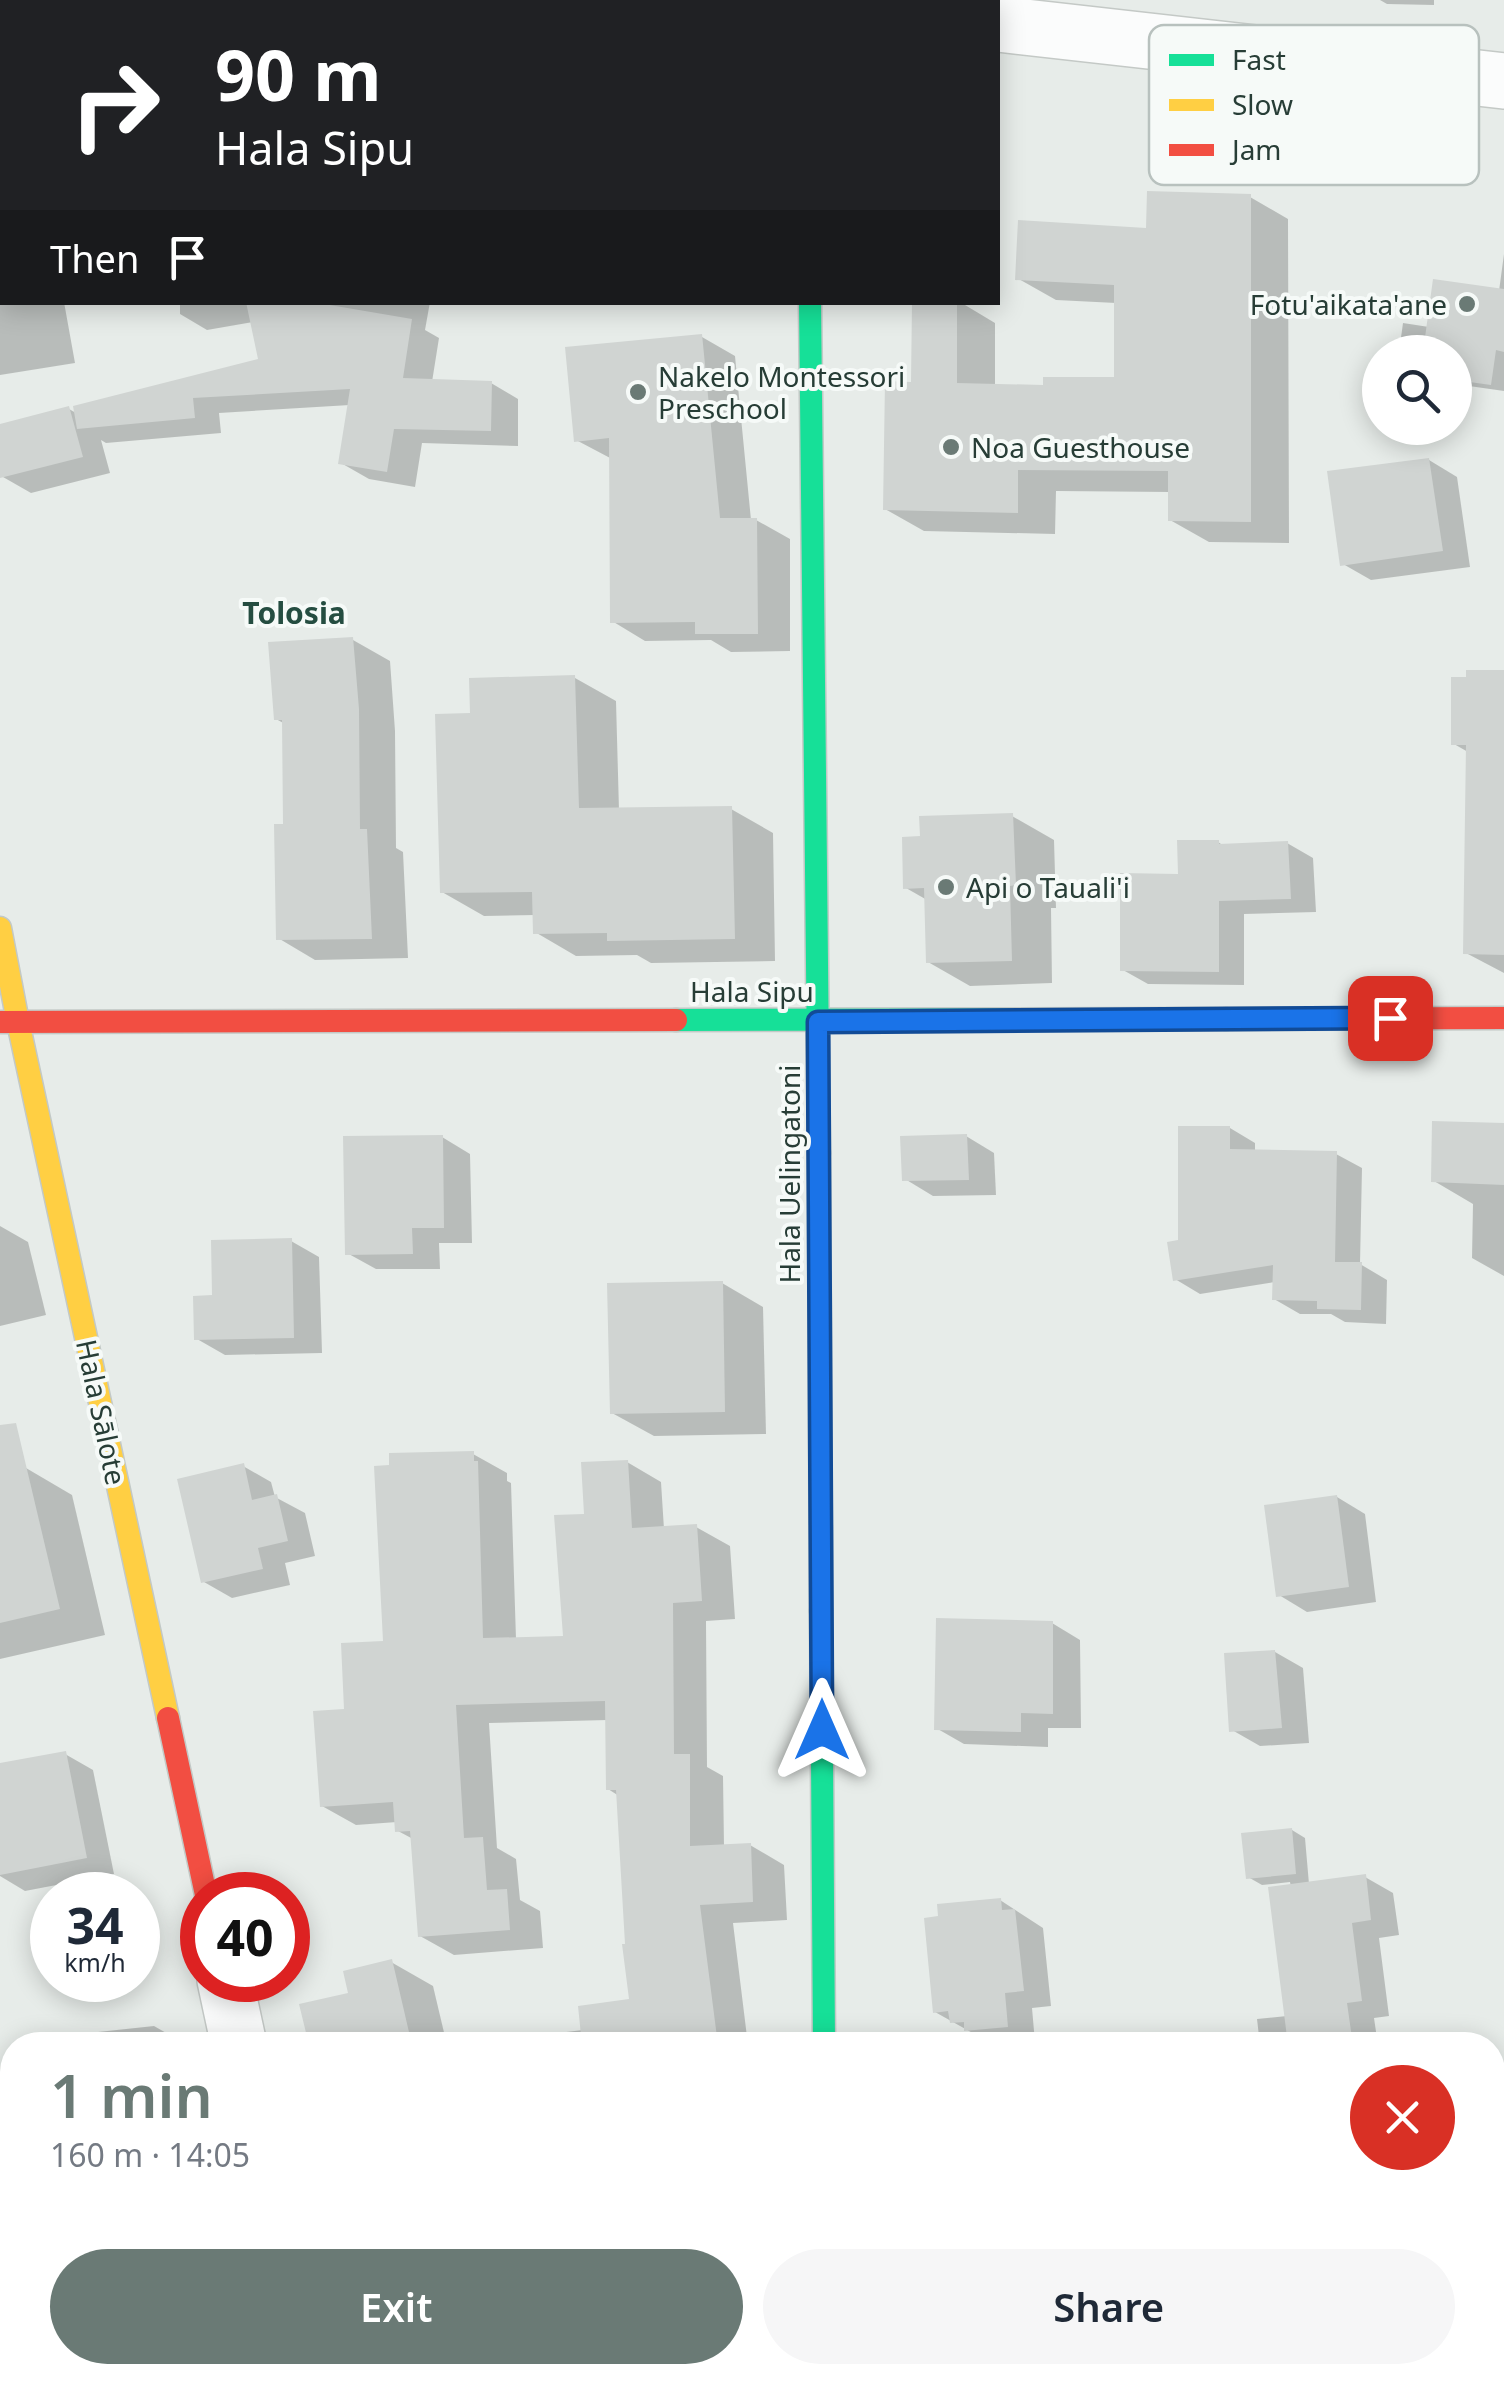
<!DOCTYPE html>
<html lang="en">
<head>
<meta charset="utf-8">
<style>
	:root { --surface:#fff; --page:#f6f6f7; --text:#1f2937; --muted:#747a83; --accent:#6a7a75 }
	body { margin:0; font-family:"Noto Sans",sans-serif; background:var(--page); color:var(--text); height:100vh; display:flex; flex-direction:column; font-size:38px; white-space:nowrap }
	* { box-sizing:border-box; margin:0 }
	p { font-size:32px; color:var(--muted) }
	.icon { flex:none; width:55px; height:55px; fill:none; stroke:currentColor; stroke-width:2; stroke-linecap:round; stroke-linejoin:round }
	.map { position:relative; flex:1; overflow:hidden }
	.details { position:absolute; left:0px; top:2032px; width:1505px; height:352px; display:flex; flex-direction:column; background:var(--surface); border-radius:40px 40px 0 0; box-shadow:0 5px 25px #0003 }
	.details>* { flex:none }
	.banner { position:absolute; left:0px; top:0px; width:1000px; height:305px; box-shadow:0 5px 25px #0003; background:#202124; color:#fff; overflow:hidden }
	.tools { position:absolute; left:1362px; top:335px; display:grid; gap:20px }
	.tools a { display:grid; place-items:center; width:110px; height:110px; border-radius:50%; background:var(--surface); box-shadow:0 5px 25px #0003; font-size:50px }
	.speed { position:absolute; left:30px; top:1872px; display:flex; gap:20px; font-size:50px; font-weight:700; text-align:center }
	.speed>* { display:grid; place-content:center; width:130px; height:130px; border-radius:50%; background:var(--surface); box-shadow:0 5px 25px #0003; line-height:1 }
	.speed small { font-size:25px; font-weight:400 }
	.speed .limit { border:15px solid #d22; background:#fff; color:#111 }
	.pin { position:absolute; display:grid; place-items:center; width:85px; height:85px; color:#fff; margin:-42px; border-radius:20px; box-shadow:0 5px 15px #0006 }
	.me { position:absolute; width:110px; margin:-55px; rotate:0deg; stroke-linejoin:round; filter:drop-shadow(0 0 8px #0008) }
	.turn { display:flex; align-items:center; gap:35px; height:210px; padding:0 50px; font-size:45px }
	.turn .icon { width:130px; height:130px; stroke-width:2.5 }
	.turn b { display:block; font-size:70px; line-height:85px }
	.then { display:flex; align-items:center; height:95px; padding:0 50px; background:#0003; gap:20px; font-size:38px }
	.round { display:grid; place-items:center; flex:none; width:105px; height:105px; border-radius:52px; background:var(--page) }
	.head { display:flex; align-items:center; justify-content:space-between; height:170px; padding:0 50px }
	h1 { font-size:60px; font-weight:600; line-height:75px; color:var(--accent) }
	.cta { display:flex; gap:20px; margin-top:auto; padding:20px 50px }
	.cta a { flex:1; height:115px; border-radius:60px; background:var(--accent); color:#fff; font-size:40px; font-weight:600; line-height:115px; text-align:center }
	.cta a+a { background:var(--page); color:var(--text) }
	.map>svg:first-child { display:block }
	.built { fill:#d6ddd9 }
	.shadow { fill:#0003 }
	.building { fill:#d0d4d2 }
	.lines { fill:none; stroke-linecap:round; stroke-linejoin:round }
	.street-casing { stroke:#c4c9c6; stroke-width:58 }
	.fast-casing { stroke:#c3c9c6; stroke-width:25 }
	.slow-casing { stroke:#c3c9c6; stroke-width:25 }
	.jam-casing { stroke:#c3c9c6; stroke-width:25 }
	.street { stroke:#fbfcfc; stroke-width:55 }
	.fast { stroke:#16e098; stroke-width:22 }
	.slow { stroke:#ffcf43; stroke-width:22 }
	.jam { stroke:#f24e42; stroke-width:22 }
	.route-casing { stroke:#114b97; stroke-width:25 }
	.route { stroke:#1a73e8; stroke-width:18 }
	.poi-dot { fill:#6a7a75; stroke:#f6faf8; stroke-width:4 }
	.labels { text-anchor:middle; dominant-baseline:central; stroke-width:8; stroke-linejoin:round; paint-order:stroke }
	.poi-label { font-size:28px; fill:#273d36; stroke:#f6faf8; text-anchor:start }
	.street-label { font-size:28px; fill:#273d36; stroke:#f6faf8 }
	.neighbourhood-label { font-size:30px; font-weight:bold; fill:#254d41; stroke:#f6faf8 }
	.key { fill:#f6faf8; stroke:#b8c1be; stroke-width:2.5 }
	.key-label { font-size:28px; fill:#273d36 }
</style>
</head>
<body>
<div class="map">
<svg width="1504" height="2384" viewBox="0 0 1504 2384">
	<rect width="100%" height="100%" fill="#e7ece9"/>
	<path class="built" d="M835,2373H1022L1024,2384H836Z"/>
	<g class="shadow">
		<path d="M201,0H369L386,2H201Z"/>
		<path d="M1380,0H1434V5L1387,4Z"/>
		<path d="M2,190V302H64L75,363L0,375V191Z"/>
		<path d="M1250,197L1288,219L1289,543L1209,542L1170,520V492L1056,491L1055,534L924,531L885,509L914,384V302H960L995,323V387L1045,388L1117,380L1116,303L1056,300L1017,278Z"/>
		<path d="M1504,254V391L1455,384V352H1399L1403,323L1429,327L1499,291Z"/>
		<path d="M180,302H430L425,330L439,338L432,382L491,383L518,399V446L422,443L415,487L369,479L341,463L350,405L219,413L221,433L106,443L101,440L110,473L31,493L3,477L0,466V426L69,409L76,413L261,361L253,322L207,330L180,314Z"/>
		<path d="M702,337L735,356L751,520H756L790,539V651L731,652L711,640L645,641L612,621V459L576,440Z"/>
		<path d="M1429,460L1457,477L1470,567L1371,580L1343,564Z"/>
		<path d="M353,640L390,661L395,731L396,848L403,852L408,958L315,960L278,938L286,826L285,724L276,719Z"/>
		<path d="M575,678L616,701L619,810L731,809L773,833L775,961L651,963L637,955L576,956L535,932V915L484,916L442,892L473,715Z"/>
		<path d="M1504,680V973L1466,953L1468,752L1454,744Z"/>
		<path d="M1012,816L1054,840L1056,908H1051L1052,983L970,986L928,962L927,900L906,888Z"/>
		<path d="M1218,842L1224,846L1287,843L1313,858L1316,912L1244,914V985L1148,984L1123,970L1181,876Z"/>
		<path d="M1504,1125V1276L1472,1258L1473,1204L1434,1181Z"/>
		<path d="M1230,1128L1255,1143V1152L1336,1154L1362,1168L1360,1264L1387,1280L1386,1324L1345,1322L1331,1314H1300L1274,1299L1275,1282L1200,1294L1175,1279L1181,1242Z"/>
		<path d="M966,1136L994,1153L996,1195L933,1196L905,1179Z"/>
		<path d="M442,1137L470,1154L472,1243H439L440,1269H376L347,1253Z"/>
		<path d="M0,1226L28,1242L46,1315L0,1326Z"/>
		<path d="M291,1241L319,1257L322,1353L225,1355L197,1339L214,1297Z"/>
		<path d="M722,1283L763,1307L766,1434L654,1436L612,1413Z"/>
		<path d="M473,1454L507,1473V1481L511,1483L516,1639L565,1638L587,1516L627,1462L661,1482L664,1529L696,1527L730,1546L735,1619L706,1621L707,1767L723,1776L724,1846L750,1845L784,1865L787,1920L733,1923L748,2045H559L558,2033L583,2030L632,2001L619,1796L608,1789V1720L489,1723L497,1848L516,1859L520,1900L540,1911L543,1948L454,1955L420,1936L413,1839L398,1831L397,1822L356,1825L322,1806L346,1711L385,1643Z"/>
		<path d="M243,1466L271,1482L275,1497L305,1513L315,1556L285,1563L290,1585L232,1598L204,1582Z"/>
		<path d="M26,1468L72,1495L105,1635L0,1659V1474Z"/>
		<path d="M1337,1497L1365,1514L1376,1602L1307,1612L1279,1595Z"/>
		<path d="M1052,1623L1080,1640L1081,1728H1048V1747L964,1744L936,1728Z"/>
		<path d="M1275,1652L1303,1668L1309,1743L1260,1746L1232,1730Z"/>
		<path d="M65,1754L93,1770L114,1874L25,1891L0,1876V1766Z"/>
		<path d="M1292,1830L1305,1838L1309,1884L1365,1877L1393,1893L1399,1935L1379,1938L1389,2016L1374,2018L1378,2045H1260L1257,2019L1287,2016L1291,1887L1290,1882L1262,1885L1248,1877Z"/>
		<path d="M1000,1900L1043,1928L1051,2006L1032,2008L1035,2042L994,2045L935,2012Z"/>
		<path d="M391,1962L433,1986L447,2045H312Z"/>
		<path d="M154,2026L182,2042L183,2045H160L159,2041H154L155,2045H42V2038Z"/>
		<path d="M1504,2268V2384H1334L1327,2380L1325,2373L1271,2383L1252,2372H1492V2270Z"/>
		<path d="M529,2372H792L793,2384H530Z"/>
		<path d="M992,2372H1152L1153,2384H937Z"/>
	</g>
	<g class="building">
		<path d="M1147,191L1251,194V522L1168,521V471L1018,470V513L883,510L885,381L911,382L912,302H957V383L1043,385V377H1114V285L1015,280L1018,220L1146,228Z"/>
		<path d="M1433,279L1504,289V352L1496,350L1491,385L1455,380V352H1423Z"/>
		<path d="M246,302H312L412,319L403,378L492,381L491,431L394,429L387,472L338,464L350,389L193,398L195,418L77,429L73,406L258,359Z"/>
		<path d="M702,334L720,518H757L758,634H695V622L610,623L609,438L574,442L565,347Z"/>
		<path d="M69,406L83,457L0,478V424Z"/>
		<path d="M1429,458L1443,551L1340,566L1327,471Z"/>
		<path d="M353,637L359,709L360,829H367L372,939L276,940L274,824H283L282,720H274L268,642Z"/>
		<path d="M1466,670H1504V955L1463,954L1466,745H1451V677H1466Z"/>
		<path d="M575,675L579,808L732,806L735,939L607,941V933L533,934L532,892L440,893L435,714L470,713L469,678Z"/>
		<path d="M1013,813L1016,885L1010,886L1012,961L926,963L924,888L903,889L902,837L920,836L919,816Z"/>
		<path d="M1177,840H1219V844L1288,841L1291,899L1219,901V972L1120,971V873L1178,874Z"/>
		<path d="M1432,1121L1504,1123V1185L1431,1182Z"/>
		<path d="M1178,1126H1230V1149L1337,1151L1335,1262H1362L1361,1310L1317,1309V1301L1272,1300L1273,1265L1173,1281L1167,1242L1178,1240Z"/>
		<path d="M967,1134L969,1180L902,1181L900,1136Z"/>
		<path d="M443,1135L444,1228H412L413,1254L345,1255L343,1136Z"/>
		<path d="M292,1238L294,1338L194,1340L193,1296L212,1295L211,1240Z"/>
		<path d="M723,1281L725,1412L610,1414L607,1283Z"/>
		<path d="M16,1423L60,1609L0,1623V1425Z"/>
		<path d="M474,1451V1461H478L483,1638L563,1636L554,1515L584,1514L581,1462L628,1460L632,1528L697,1524L702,1601L673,1603L674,1754H690V1846L751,1843L753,1902L700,1905L718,2045H582L578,2006L629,1999L622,1944H625L616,1790H606L605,1701L456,1705L464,1838L483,1837L487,1890L507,1889L510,1930L418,1937L410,1831L395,1832L393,1802L320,1807L313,1711L344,1709L341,1643L383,1641L374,1466L389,1465V1453Z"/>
		<path d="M244,1463L252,1500L277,1494L288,1541L258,1548L263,1569L201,1583L177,1479Z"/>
		<path d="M1337,1495L1349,1587L1276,1597L1264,1505Z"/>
		<path d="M936,1618L1053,1621V1714L1021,1713V1732L934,1730Z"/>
		<path d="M1275,1650L1282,1728L1229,1732L1224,1653Z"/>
		<path d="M66,1751L87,1858L0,1875V1763Z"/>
		<path d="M1292,1828L1296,1874L1246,1879L1241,1833Z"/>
		<path d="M1366,1874L1371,1920L1352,1923L1362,2001L1347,2003L1353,2045H1288L1268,1887Z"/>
		<path d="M1001,1898L1002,1910L1015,1909L1024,1991L1005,1993L1008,2027L964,2031V2022L950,2023L948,2011L933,2013L924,1918L938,1916L937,1904Z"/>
		<path d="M392,1959L412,2045H309L299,2004L348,1993L343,1971Z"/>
	</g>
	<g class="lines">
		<defs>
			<g id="street">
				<path d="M998,24L1504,81"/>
				<path d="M225,1980L239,2045"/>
				<path d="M308,2372L310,2384"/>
			</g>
			<g id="fast">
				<path d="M810,302L819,1153"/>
				<path d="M676,1020L1226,1019"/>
				<path d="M821,1611L824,2045"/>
				<path d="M0,2270L12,2269"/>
			</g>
			<path id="slow" d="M0,928L18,1022L168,1718"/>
			<g id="jam">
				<path d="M806,0V2"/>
				<path d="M1226,1019L1504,1018"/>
				<path d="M0,1022L676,1020"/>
				<path d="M819,1153L821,1611"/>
				<path d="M168,1718L206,1895"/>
				<path d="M1492,2088L1504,2086"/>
			</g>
		</defs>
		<use href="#street" class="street-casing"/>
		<use href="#fast" class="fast-casing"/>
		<use href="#slow" class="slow-casing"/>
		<use href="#jam" class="jam-casing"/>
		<use href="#street" class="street"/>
		<use href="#fast" class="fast"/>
		<use href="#slow" class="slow"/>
		<use href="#jam" class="jam"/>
	</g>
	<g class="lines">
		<defs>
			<path id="route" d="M822,1730L818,1022L1390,1018"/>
		</defs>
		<use href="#route" class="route-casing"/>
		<use href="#route" class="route"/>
	</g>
	<g class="poi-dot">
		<circle cx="1467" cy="304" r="10"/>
		<circle cx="638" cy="392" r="10"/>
		<circle cx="951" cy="447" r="10"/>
		<circle cx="946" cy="887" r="10"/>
	</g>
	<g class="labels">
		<g class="poi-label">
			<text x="1447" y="304" text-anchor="end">Fotu'aikata'ane</text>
			<text x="658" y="376">Nakelo Montessori<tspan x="658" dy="32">Preschool</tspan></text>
			<text x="971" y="447">Noa Guesthouse</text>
			<text x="966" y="887">Api o Tauali'i</text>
		</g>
		<g class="street-label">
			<text x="752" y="991">Hala Sipu</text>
			<text transform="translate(789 1174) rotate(-90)">Hala Uelingatoni</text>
			<text transform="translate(102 1412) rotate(78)">Hala Sālote</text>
		</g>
		<g class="neighbourhood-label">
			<text x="294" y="612">Tolosia</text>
		</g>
	</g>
	<rect x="1149" y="25" width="330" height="160" rx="15" class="key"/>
	<rect x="1169" y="54" width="45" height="12" fill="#16e098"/>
	<rect x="1169" y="99" width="45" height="12" fill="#ffcf43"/>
	<rect x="1169" y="144" width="45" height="12" fill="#f24e42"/>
	<g class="key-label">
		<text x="1232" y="70">Fast</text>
		<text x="1232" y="115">Slow</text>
		<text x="1232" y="160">Jam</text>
	</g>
</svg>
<div class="tools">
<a><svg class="icon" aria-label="search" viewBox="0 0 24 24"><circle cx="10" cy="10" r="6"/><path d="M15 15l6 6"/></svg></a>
</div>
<div class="speed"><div>34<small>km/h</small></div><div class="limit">40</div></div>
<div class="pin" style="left:1390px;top:1018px;background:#d93025"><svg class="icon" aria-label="arrive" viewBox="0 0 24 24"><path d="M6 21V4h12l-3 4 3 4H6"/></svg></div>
<svg class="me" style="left:822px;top:1730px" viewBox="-20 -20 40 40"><path d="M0-17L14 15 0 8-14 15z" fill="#1a73e8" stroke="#fff" stroke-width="4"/></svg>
<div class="banner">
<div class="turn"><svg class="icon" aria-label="right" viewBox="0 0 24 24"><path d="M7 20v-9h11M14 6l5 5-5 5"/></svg><div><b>90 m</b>Hala Sipu</div></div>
<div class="then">Then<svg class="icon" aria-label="arrive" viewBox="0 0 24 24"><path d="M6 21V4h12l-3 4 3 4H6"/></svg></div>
</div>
<section class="details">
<div class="head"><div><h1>1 min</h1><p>160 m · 14:05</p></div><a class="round" style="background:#d93025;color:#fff"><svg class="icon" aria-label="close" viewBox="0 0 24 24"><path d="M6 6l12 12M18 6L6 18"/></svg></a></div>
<div class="cta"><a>Exit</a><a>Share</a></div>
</section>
</div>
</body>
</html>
